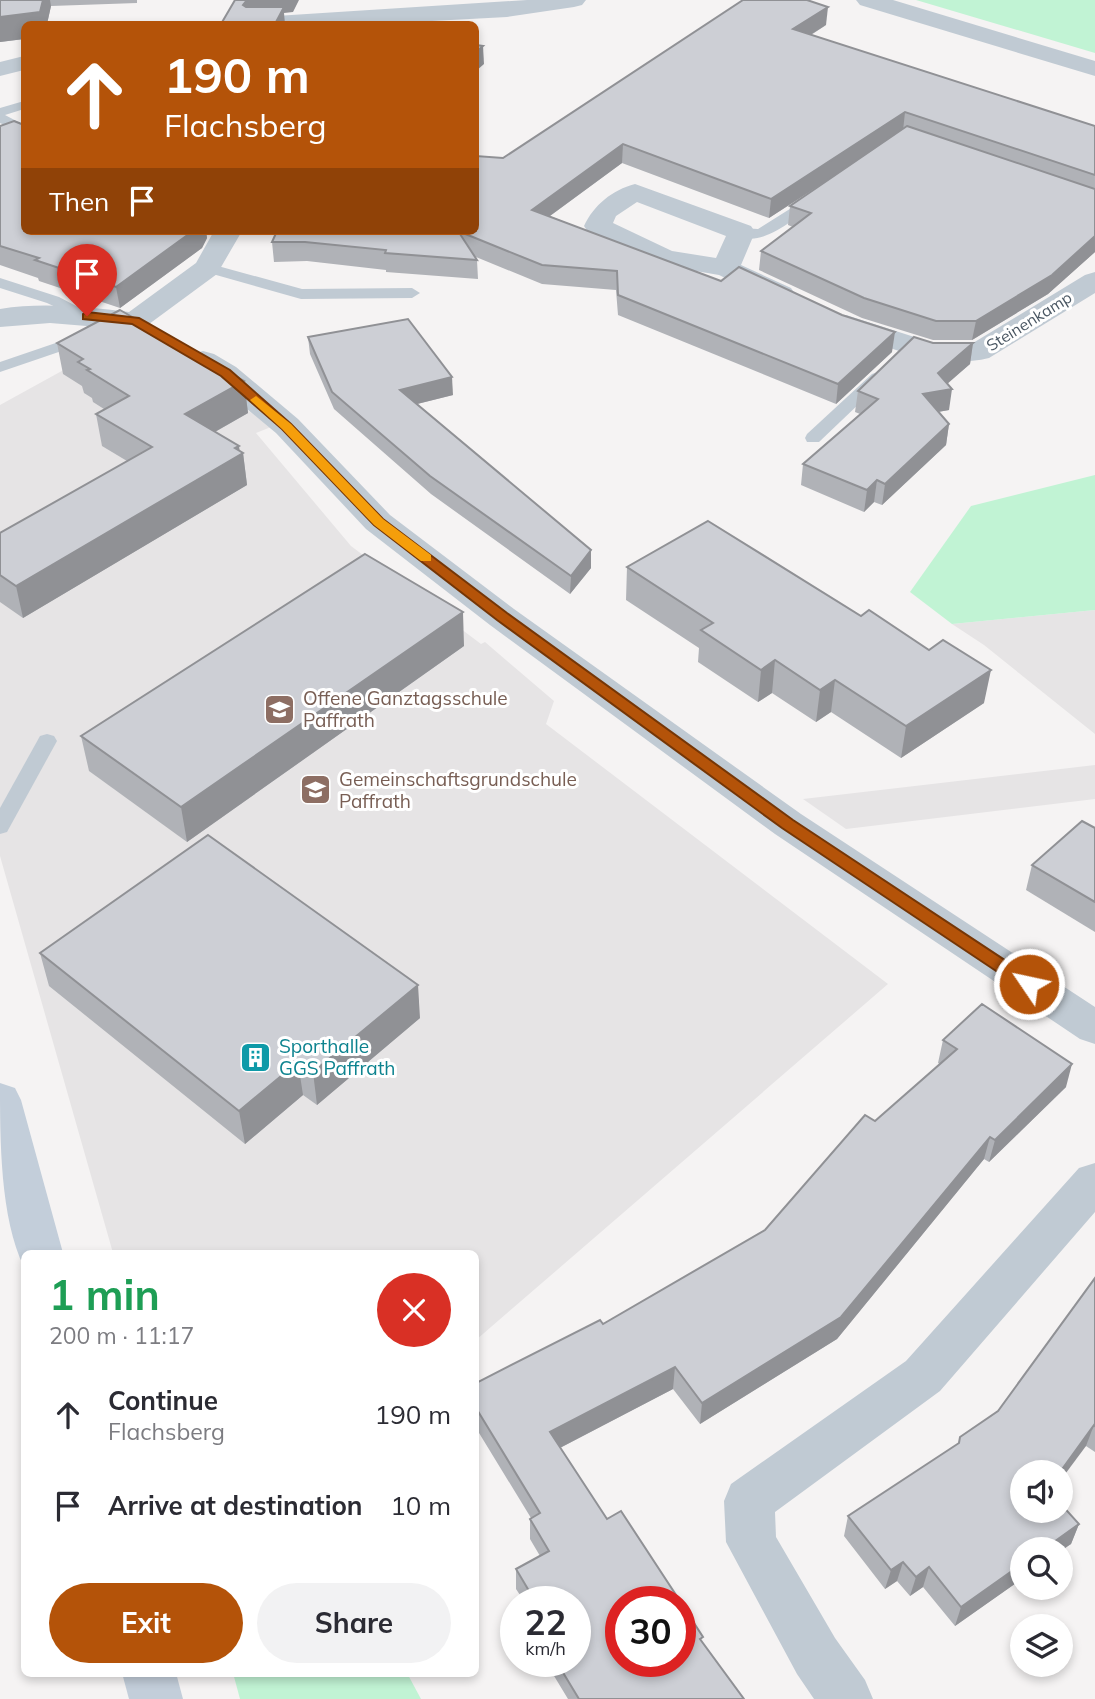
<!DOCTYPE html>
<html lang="en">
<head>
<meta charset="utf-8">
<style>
	:root { --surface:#fff; --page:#f2f2f3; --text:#2b2b33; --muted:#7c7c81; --accent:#b45309 }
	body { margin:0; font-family:Mulish,sans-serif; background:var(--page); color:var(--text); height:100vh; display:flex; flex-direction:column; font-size:26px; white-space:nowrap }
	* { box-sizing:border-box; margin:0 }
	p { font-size:23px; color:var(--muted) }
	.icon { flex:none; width:38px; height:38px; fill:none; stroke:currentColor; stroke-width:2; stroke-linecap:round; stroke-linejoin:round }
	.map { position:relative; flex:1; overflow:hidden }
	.sheet { position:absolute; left:21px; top:1250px; width:458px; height:427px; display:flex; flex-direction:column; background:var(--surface); border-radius:10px; box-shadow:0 4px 10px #0003 }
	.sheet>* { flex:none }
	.top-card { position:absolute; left:21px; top:21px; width:458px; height:214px; border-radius:10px; box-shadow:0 4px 10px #0003; background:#b45309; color:#fff; overflow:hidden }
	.tools { position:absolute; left:1010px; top:1460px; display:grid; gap:14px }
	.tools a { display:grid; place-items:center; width:63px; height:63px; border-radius:50%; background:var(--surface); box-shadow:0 4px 10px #0003; font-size:35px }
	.speed { position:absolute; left:500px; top:1586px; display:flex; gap:14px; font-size:35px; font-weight:700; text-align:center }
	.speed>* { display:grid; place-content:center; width:91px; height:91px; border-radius:50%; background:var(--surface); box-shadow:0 4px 10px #0003; line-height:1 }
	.speed small { font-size:18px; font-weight:400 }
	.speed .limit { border:10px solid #d22; background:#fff; color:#111 }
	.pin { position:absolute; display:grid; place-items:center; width:60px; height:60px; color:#fff; margin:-72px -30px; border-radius:50% 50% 50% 0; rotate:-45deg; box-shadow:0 0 7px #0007 }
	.pin .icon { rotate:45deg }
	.me { position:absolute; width:77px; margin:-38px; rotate:304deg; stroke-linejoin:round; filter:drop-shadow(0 0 5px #0008) }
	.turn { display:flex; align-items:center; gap:24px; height:147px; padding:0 28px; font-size:32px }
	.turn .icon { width:91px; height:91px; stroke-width:2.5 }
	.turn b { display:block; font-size:49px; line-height:60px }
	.then { display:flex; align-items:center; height:66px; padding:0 28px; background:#0003; gap:14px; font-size:26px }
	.round { display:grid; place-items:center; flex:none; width:74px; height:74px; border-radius:37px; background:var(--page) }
	.head { display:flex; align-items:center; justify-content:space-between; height:119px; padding:0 28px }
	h1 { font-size:42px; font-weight:700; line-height:52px; color:#1e9e55 }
	.cta { display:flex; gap:14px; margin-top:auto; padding:14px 28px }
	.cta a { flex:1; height:80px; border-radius:42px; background:var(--accent); color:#fff; font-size:28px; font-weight:700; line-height:80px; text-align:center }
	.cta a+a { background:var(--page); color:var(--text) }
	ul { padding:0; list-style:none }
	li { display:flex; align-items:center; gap:21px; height:91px; padding:0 28px }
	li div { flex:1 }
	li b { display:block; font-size:26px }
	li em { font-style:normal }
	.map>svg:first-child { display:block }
	.education { fill:#e6e4e5 }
	.green { fill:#c1f3d4 }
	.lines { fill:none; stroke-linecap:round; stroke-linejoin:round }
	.lane { fill:#c0cad3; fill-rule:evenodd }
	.street { fill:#c0cad3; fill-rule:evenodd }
	.secondary { fill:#c3ceda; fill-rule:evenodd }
	.wall { fill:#b0b2b7 }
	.shaded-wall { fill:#909195 }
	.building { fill:#cdcfd5; stroke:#909195; stroke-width:2 }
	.route { fill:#b45309; stroke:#753606; stroke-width:2 }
	.slow { fill:#f59e0b }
	.labels { text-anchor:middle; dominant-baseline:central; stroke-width:6; stroke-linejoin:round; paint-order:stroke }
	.far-street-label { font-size:16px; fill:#495662; stroke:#fff }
	.education-label { font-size:19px; fill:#785e54; stroke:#fff; text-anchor:start }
	.culture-label { font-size:19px; fill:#0d838f; stroke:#fff; text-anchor:start }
</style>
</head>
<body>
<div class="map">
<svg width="1095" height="1699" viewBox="0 0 1095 1699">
	<rect width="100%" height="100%" fill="#f5f3f3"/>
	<g class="education">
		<path d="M118,340L197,374L271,427L256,433L351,546L481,644L485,642L554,701L546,724L888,984L476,1340V1253H113L0,856V405Z"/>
		<path d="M1095,610V734L984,645L952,624Z"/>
		<path d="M1095,765V799L846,829L803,799Z"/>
	</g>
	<g class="green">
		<path d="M916,0H1095V53Z"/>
		<path d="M1095,475V610L952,624L910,592L971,506Z"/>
		<path d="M233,1673H407L421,1699H240Z"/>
	</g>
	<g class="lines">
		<g class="lane">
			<path d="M24,101V109L5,115L24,125V134L0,123V108Z"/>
			<path d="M812,195L817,196L819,199L817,202C797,216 757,254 734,232L741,228L758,229Z"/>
			<path d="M207,263L302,289L412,288L420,293L412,298L301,299L202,271L199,268L202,265Z"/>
			<path d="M0,278L59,297L95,316L87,321L81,319L47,303L0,288Z"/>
			<path d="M85,333L93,338L91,341L0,372V362Z"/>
			<path d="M878,372L884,374L886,377L884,380L819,442H807L805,438L807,434L872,374Z"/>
			<path d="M47,734L54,736L57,741L7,832L0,834V808L40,736Z"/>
		</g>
		<g class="street">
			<path d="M527,0H586L582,5L574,7L507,17L376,24H248L252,19L260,17Z"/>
			<path d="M856,0H893L1095,61V76L860,5Z"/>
			<path d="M24,56V70L0,76V62Z"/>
			<path d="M635,184L751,226L755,232L741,265L791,288L795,294L791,300L781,303L771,300L719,275L655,264L588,232L584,226C594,205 612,190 635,184ZM637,202L726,236L716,258L672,251L613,223L616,216Z"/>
			<path d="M214,231H242L217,274L145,327L135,330L50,323L0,327V309C43,302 86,307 129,312L196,263Z"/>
			<path d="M1095,272V293L989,358C969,363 940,363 920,358L836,330L831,324L836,318L846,315L933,343H973L1085,275Z"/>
			<path d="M203,351L214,354L236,367L298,419L390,515L514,609L801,814L1095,1007V1044L1080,1039L775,834L490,625L366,529L276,433L188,360L192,354Z"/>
			<path d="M1095,1163V1212L940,1391L775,1512L776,1537L835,1638L865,1680L873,1699H814L797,1674L726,1542L724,1501L731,1484L906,1361L1079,1168Z"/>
		</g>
		<g class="secondary">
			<path d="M0,1083L15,1088L21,1100L63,1253H24V1267C0,1218 0,1139 0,1083Z"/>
			<path d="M122,1673H176L183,1699H129Z"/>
		</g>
	</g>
	<g class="wall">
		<path d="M0,0H137V3L51,6L47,24H24V39L0,42Z"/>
		<path d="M826,25L811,35L1095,126V252L1048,294L972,340H933L862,318L759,270L761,251L793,227L788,225L790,206L828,180L769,218L622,163L550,216L892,352L836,404L618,315L616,290L542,284L476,257L477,260L478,279L386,272V270L307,261L274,262L272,242L503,158Z"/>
		<path d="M0,126L24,231H206L207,238L202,248L120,308L39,281L38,278L0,265Z"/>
		<path d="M308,337L453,395L417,404L591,550V568L570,594L431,494L334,409L310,354Z"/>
		<path d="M57,343L244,381L248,413L215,432L243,453L247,485L23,618L0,602V533L127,461L102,446L96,414L104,409L93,402L92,398L84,393L82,386L63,374Z"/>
		<path d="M933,343H973L970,364L947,383L949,410L938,412L949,424L946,445L882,505L874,502L864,512L801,485L803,464L860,414L855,412L858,391Z"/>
		<path d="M627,567L984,703L901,758L831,712L816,722L772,693L758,702L698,662L699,648L626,600Z"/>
		<path d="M464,646L187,842L89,771L81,736Z"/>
		<path d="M1095,828V932L1026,890L1032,865Z"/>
		<path d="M40,953L420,1018L317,1105L303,1095L245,1144L49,986Z"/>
		<path d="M943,1040L1066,1087L989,1162L984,1159L837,1339L700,1424L673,1389L560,1448L607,1519L702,1642L744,1699H568L545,1661H576V1601H524L516,1589V1569L540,1556L530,1539V1519L531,1518L476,1428V1383L603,1324L765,1230L875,1121L940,1064L938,1063Z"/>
		<path d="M1095,1278V1452L1086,1446L1022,1472L1079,1524L1071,1544L955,1626L923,1587L910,1596L897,1581L885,1589L844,1536L848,1516L958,1444L960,1437L998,1411Z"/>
	</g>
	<g class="shaded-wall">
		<path d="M43,0H50L51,6L47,24H24V39L0,42V17Z"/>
		<path d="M247,0H299L293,12L284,13L285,24H275L250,17L243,5Z"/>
		<path d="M828,7L826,25L791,47L793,29Z"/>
		<path d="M483,46L484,64L476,71V52Z"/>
		<path d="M905,112L903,131L769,218L771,199Z"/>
		<path d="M623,144L622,163L532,229V210Z"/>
		<path d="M193,231H206L207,238L202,248L120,308L116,287Z"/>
		<path d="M1095,236V252L1048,294L972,340L976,321Z"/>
		<path d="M895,332L892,352L836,404L838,384Z"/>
		<path d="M973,343L970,364L938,392L952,389L949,410L920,415L923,394L938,373Z"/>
		<path d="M452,377L453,395L401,408L400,390Z"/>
		<path d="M244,381L248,413L190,446L185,414Z"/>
		<path d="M949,424L946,445L882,505L885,484Z"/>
		<path d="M239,446L240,454L243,453L247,485L23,618L16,586Z"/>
		<path d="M877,480L874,502L864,512L867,490Z"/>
		<path d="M591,550V568L570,594L571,576Z"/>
		<path d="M463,612L464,646L187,842L181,807Z"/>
		<path d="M775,660L772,693L758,702L761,670Z"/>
		<path d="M991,670L984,703L901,758L906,726Z"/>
		<path d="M835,680L831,712L816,722L820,690Z"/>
		<path d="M418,985L420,1018L317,1105L313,1072Z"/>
		<path d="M298,1062L303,1095L245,1144L239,1111Z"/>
		<path d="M1072,1064L1066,1087L989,1162L995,1140Z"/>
		<path d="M990,1137L984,1159L837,1339L700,1424L702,1403Z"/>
		<path d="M675,1367L673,1389L550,1453V1432Z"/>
		<path d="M1094,1425L1086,1446L1060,1481V1472Z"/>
		<path d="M1079,1524L1071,1544L1060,1551V1549H1044Z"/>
		<path d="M903,1562L897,1581L885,1589L891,1570Z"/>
		<path d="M1022,1564V1579L955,1626L961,1607Z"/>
		<path d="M929,1567L923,1587L910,1596L916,1577Z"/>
	</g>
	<g class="building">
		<path d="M0,0H43L40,12L0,17Z"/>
		<path d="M235,0H247L243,5L246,7H284L275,24H221Z"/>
		<path d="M743,0H807L828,7L793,29L1095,126V175L905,112L771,199L623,144L532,210L721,281L739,267L842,315L895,332L838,384L618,295L617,271L542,265L458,231L477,260L385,253L386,250L305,242H272L277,231H476V156L503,158Z"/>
		<path d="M476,45L483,46L476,52Z"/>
		<path d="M14,121L24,125V231H193L116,287L35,260L39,258L0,246V126Z"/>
		<path d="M907,126L1095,189V236L1052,275L976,321H936L864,298L761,251L811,213L790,206Z"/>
		<path d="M120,310L244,381L185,414L239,446L235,448L243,453L16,586L0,575V533L152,447L96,414L129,396L87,370L90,369L78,362L83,359L57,343Z"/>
		<path d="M408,319L452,377L400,390L591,550L571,576L430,476L332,392L308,337Z"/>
		<path d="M914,337L933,343H973L938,373L952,389L923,394L949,424L885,484L877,480L867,490L803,464L878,399L858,391Z"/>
		<path d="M708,521L861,616L869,610L929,650L943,640L991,670L906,726L835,680L820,690L775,660L761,670L701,630L713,623L627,567Z"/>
		<path d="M365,554L463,612L181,807L81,736Z"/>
		<path d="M1082,821L1095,828V902L1032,865Z"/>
		<path d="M208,835L418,985L313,1072L298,1062L239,1111L40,953Z"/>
		<path d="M982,1004L1072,1064L995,1140L990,1137L841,1317L702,1403L675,1367L550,1432L607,1519L621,1511L680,1601H621V1661H681V1603L703,1637L700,1639L744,1699H579L556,1661H576V1601H535L516,1569L549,1551L530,1519L540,1513L476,1408V1383L600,1320L603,1324L765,1230L865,1115L875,1121L957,1049L943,1040Z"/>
		<path d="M1095,1278V1426L1094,1425L1060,1472H1022V1510H1060V1503L1079,1524L1044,1549H1022V1564L961,1607L929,1567L916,1577L903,1562L891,1570L848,1516L959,1443L960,1437L998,1411Z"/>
	</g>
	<path class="route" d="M87,312L139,318L230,370L291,424L383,519L507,613L793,820L1035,980L1038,984L1035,989H1023L782,828L497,620L374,525L282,429L221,376L132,324L83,319V314Z"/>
	<path class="slow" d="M256,396L291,424L383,519L431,555V561H421L374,525L282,429L252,402L250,400Z"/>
	<defs>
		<symbol id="school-square" viewBox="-11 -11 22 22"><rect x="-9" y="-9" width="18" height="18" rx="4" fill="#8d6e63" stroke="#fff"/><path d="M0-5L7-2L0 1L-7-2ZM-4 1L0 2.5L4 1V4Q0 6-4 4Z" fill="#fff"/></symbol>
		<symbol id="building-square" viewBox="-11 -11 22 22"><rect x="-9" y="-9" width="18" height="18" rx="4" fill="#0f9aa8" stroke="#fff"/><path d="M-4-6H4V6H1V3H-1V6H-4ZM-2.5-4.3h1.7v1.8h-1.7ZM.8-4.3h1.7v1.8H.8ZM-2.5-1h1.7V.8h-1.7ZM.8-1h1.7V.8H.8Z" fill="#fff"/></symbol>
	</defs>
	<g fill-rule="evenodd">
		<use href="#school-square" x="262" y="692" width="35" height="35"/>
		<use href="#school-square" x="298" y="772" width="35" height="35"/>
		<use href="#building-square" x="238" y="1040" width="35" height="35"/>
	</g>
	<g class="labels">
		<g class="far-street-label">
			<text transform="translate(1029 321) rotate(-32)">Steinenkamp</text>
		</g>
		<g class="education-label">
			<text x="303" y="698">Offene Ganztagsschule<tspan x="303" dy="22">Paffrath</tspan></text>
			<text x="339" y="779">Gemeinschaftsgrundschule<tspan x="339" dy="22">Paffrath</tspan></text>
		</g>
		<g class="culture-label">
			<text x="279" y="1046">Sporthalle<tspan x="279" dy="22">GGS Paffrath</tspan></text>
		</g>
	</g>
</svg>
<div class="tools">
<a><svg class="icon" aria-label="sound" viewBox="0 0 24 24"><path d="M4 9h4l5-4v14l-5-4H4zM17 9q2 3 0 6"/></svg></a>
<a><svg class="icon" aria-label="search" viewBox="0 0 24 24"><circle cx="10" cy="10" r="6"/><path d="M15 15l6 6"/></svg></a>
<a><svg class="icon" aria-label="layers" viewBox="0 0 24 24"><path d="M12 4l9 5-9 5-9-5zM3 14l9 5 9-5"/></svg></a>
</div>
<div class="speed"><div>22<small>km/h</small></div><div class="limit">30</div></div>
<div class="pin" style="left:87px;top:316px;background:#d93025"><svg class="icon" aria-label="arrive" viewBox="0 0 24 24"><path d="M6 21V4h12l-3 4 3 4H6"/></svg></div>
<svg class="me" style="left:1029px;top:984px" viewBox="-20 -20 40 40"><circle r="17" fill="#b45309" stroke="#fff" stroke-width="3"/><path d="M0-11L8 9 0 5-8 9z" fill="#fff"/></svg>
<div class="top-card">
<div class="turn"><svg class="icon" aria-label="ahead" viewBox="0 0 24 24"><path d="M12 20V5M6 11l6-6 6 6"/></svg><div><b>190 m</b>Flachsberg</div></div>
<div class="then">Then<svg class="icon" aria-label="arrive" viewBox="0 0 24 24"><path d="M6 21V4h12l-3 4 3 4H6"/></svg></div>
</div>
<section class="sheet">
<div class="head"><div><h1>1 min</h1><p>200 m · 11:17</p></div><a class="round" style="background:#d93025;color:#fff"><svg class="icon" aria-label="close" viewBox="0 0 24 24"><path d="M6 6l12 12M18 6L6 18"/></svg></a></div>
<ul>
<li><svg class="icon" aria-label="ahead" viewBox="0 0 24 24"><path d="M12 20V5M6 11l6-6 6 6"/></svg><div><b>Continue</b><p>Flachsberg</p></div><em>190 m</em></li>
<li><svg class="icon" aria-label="arrive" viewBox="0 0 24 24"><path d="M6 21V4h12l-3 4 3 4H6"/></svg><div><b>Arrive at destination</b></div><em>10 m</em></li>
</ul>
<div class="cta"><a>Exit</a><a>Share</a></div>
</section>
</div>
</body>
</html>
